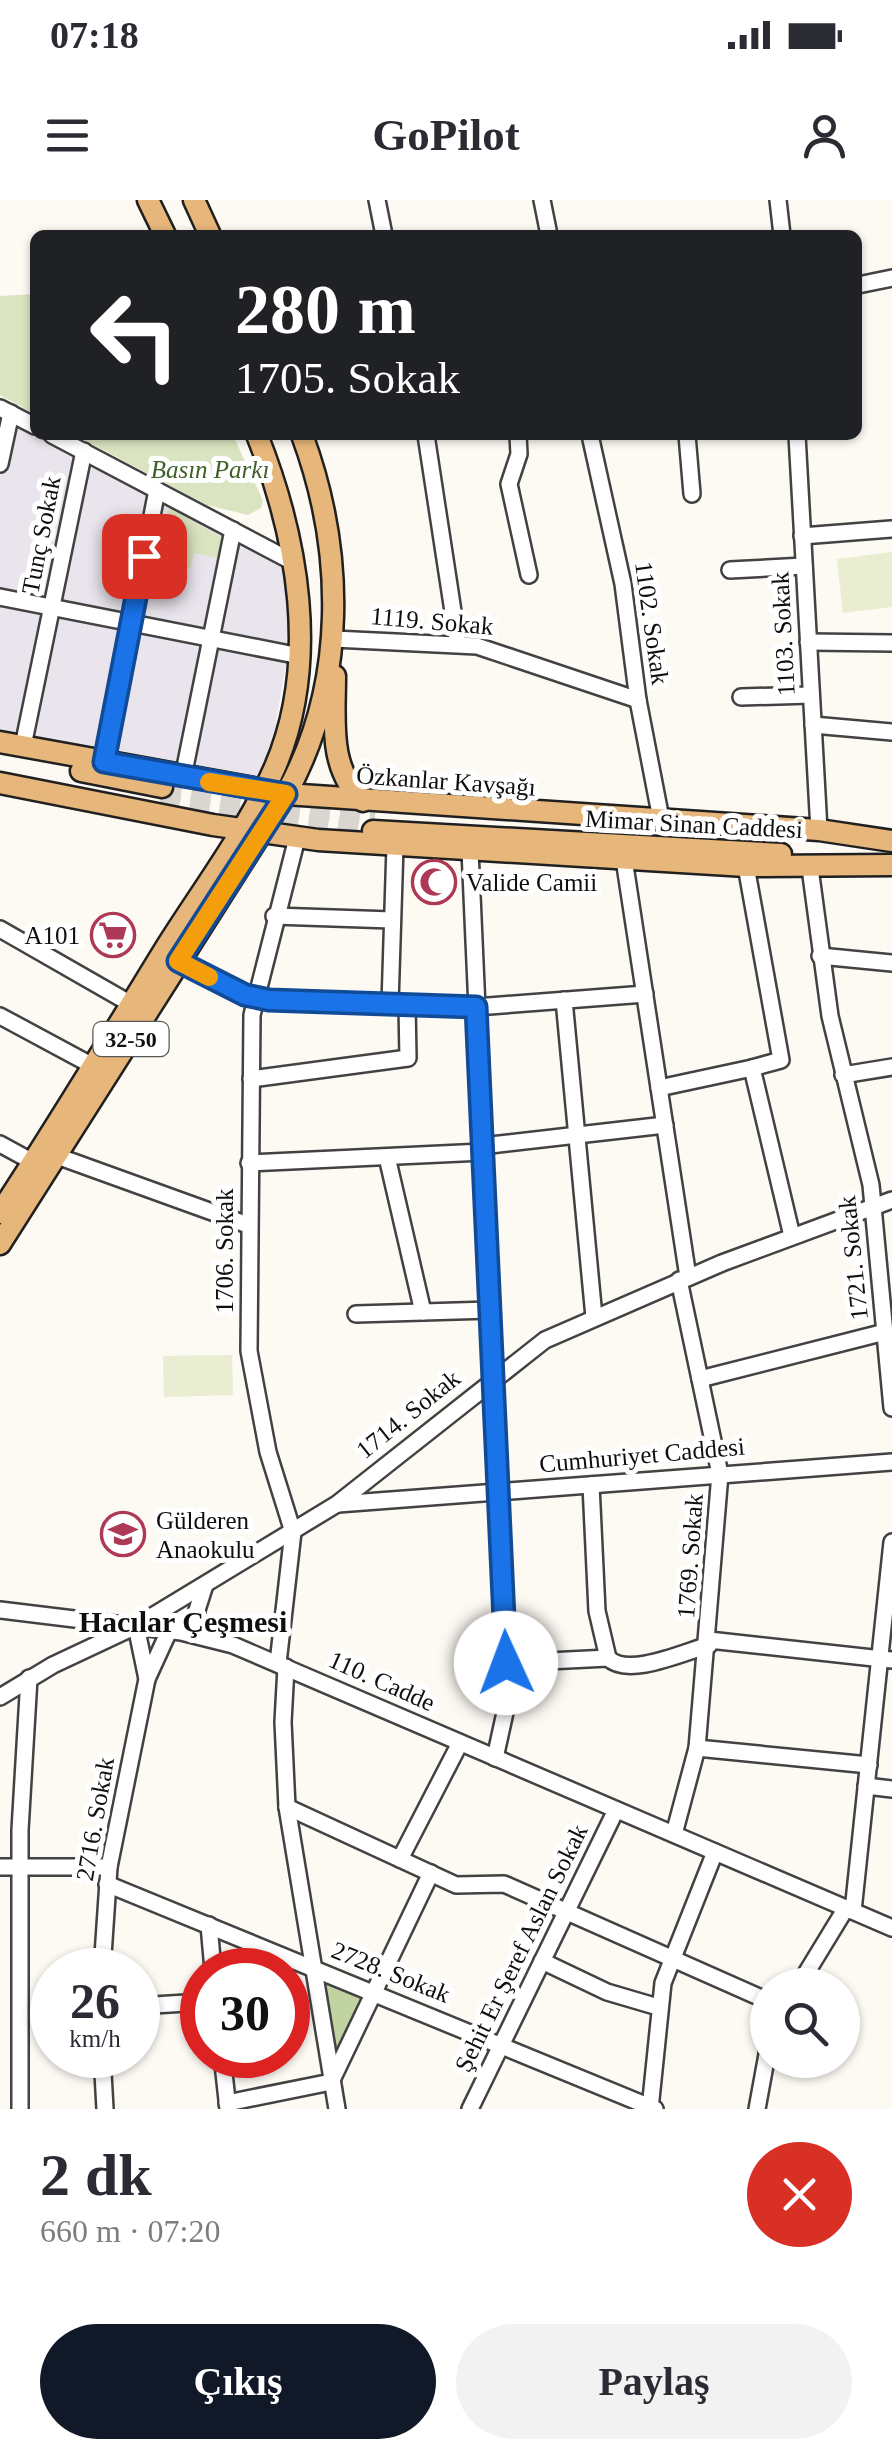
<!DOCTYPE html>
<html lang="tr">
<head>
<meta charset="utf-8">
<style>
	:root { --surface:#fff; --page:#f2f2f3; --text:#2b2b33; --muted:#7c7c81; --accent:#111827 }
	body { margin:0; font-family:"Times New Roman",serif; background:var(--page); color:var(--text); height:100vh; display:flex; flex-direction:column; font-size:38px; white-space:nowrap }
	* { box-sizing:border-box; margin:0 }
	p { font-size:32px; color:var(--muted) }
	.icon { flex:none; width:55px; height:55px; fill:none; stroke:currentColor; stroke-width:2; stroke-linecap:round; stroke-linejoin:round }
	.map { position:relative; height:1909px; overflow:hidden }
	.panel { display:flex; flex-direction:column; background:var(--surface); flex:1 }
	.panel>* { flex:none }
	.guide { position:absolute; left:30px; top:30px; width:832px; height:210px; border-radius:15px; box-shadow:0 2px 8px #0004; background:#202124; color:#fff; overflow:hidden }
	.buttons { position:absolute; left:750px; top:1768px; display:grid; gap:20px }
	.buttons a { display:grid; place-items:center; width:110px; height:110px; border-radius:50%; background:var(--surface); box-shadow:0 2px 8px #0004; font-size:50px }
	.speed { position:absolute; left:30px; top:1748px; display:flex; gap:20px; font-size:50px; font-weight:700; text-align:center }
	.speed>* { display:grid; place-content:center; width:130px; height:130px; border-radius:50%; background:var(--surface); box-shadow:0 2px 8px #0004; line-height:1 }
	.speed small { font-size:25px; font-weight:400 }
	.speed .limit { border:15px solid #d22; background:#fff; color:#111 }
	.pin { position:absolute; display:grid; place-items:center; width:85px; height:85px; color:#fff; margin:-42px; border-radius:20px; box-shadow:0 5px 15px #0006 }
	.me { position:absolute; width:110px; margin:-55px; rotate:358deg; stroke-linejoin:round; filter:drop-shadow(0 0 8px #0008) }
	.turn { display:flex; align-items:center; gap:35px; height:210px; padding:0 40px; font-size:45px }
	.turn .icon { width:130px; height:130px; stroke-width:2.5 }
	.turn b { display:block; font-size:70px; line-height:85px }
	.round { display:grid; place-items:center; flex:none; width:105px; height:105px; border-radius:52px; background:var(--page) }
	.head { display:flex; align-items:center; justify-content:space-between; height:170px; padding:0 40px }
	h1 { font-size:60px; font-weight:700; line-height:75px }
	.primary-button { display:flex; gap:20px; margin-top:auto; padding:20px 40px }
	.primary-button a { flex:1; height:115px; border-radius:60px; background:var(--accent); color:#fff; font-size:40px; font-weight:700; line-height:115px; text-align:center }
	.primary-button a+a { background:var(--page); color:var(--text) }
	.status { display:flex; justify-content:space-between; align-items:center; height:70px; padding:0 50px; background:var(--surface); direction:ltr }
	.status svg { height:28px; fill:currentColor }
	header { display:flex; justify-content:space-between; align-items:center; height:130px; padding:0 40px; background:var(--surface); font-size:45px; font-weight:700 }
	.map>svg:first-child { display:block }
	.industrial { fill:#eae5ed }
	.green { fill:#dae4c0 }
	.forest { fill:#c2d3a2 }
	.pitch { fill:#e9edd1 }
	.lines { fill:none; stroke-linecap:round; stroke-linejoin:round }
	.major-tunnel { stroke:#d9d6d1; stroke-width:20; stroke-dasharray:20 10; stroke-linecap:butt }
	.minor-casing { stroke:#424242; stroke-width:20 }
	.major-casing { stroke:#202020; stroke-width:25 }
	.minor { stroke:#fff; stroke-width:15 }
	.major { stroke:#e7b67a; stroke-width:20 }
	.route-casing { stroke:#114b97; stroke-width:25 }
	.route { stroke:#1a73e8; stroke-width:18 }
	.slow { stroke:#f59e0b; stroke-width:18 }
	.labels { text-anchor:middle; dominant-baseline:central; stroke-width:10; stroke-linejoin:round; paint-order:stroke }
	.shield { fill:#fff; stroke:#575757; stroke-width:2.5 }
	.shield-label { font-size:22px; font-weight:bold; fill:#0f0f0f }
	.park-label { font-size:25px; font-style:italic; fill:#3e5f27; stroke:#fff }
	.street-label { font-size:25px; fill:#0f0f0f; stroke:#fff }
	.poi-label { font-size:25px; fill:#0f0f0f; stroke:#fff; text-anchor:start }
	.quarter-label { font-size:30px; font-weight:bold; fill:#0f0f0f; stroke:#fff }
</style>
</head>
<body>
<div class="status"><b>07:18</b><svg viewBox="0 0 49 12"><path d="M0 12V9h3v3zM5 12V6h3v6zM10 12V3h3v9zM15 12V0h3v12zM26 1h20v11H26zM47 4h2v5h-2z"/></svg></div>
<header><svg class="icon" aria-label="menu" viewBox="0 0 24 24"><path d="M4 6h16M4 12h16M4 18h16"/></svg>GoPilot<svg class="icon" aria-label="person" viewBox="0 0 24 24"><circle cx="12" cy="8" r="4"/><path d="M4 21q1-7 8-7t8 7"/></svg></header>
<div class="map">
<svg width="892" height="1909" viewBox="0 0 892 1909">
	<rect width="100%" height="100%" fill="#fdf9f3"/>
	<path class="industrial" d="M0,215L284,368L291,436L274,533L257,581L0,537Z"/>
	<g class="green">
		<path d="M35,94V214L0,195V96Z"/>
		<path d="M75,235H233L263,301L261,308L248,315L207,305Z"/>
		<path d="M169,308L227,340L222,359L194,353L190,369L158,363Z"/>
	</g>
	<path class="forest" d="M328,1781L362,1796L337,1851L332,1850L324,1785Z"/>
	<g class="pitch">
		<path d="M892,352V407L843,413L837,359Z"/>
		<path d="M232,1155L233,1195L164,1197L163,1156Z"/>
	</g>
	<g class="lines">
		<g class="major-tunnel">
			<path d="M162,587L270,606L375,616"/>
			<path d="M160,601L263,620L373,631"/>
		</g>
		<defs>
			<g id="minor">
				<path d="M377,0L384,35"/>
				<path d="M542,0L549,35"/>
				<path d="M778,0L782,35"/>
				<path d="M858,85L892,78"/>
				<path d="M0,208L35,226"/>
				<path d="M52,235L293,362"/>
				<path d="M426,235L458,444"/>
				<path d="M518,235L519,254L509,284L529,375"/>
				<path d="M590,235L623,384L638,500L661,619"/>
				<path d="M687,235L692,294"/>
				<path d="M797,235L819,630"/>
				<path d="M0,264L11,213"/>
				<path d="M802,336L891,329"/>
				<path d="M730,370L804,366"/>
				<path d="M0,397L300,456"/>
				<path d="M334,439L477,446L638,500"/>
				<path d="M808,442L892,443"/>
				<path d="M741,497L811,495"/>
				<path d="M813,525L892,532"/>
				<path d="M23,546L84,251"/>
				<path d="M104,562L157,290"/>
				<path d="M183,577L233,330"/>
				<path d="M470,650L506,1463V1508L495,1558"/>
				<path d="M624,659L688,1077"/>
				<path d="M746,666L781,860L752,868L792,1036"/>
				<path d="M810,668L830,816L871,985L892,1208"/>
				<path d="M274,716L392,720"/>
				<path d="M0,729L131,804"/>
				<path d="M820,756L892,763"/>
				<path d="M178,761L245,795L269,800L476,807L645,794"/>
				<path d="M564,800L594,1117"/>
				<path d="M390,804L395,646"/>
				<path d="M0,816L93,866"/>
				<path d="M843,875L892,867"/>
				<path d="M251,879L408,858L407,805"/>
				<path d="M659,888L752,868"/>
				<path d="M0,944L33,962"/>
				<path d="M482,946L665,925"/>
				<path d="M57,956L248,1025"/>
				<path d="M387,957L423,1112"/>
				<path d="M249,963L483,952"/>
				<path d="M356,1114L490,1110"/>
				<path d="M700,1179L885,1132"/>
				<path d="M591,1285L597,1411L608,1458"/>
				<path d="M338,1304L892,1262"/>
				<path d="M0,1410L181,1432L233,1445L892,1728"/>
				<path d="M136,1426L147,1479L169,1431"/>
				<path d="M197,1435V1410L205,1385"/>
				<path d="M709,1440L892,1460"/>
				<path d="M278,1463L293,1332L268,1252L249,1151L252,815L297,638"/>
				<path d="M506,1463L608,1458C628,1478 684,1452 709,1445"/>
				<path d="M286,1467L283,1522L287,1607L337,1909"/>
				<path d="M0,1497L53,1465L136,1426L337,1304L545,1140L722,1063L892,1000"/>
				<path d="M697,1548L869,1565"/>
				<path d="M866,1586L892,1589"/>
				<path d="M287,1607L456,1685L504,1684L768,1801"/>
				<path d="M674,1634L697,1548L720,1274L679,1080"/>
				<path d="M400,1659L460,1543"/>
				<path d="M0,1667H109"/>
				<path d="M107,1684L655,1909"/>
				<path d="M853,1711L892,1342"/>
				<path d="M209,1725L213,1770"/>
				<path d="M542,1761L607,1792L658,1807"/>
				<path d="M102,1770L109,1667L147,1479"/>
				<path d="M799,1785L846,1708"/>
				<path d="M138,1806L202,1802"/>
				<path d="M102,1855L105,1909"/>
				<path d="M222,1855L228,1909"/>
				<path d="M227,1903L331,1882L431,1673"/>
				<path d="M20,1909V1630L29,1478"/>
				<path d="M470,1909L616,1610"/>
				<path d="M650,1909L663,1783L715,1652"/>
				<path d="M757,1909L768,1849"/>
			</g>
			<g id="major">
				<path d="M148,0L165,35"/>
				<path d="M194,0L210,35"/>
				<path d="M335,476C335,521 328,568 363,601"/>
				<path d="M0,542L286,594L819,630L892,641"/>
				<path d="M81,571L162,587"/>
				<path d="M0,583L213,625L318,640L746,666L892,665"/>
				<path d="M373,631L781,654"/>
				<path d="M0,1013C57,926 111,837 165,749C202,690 247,631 275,567C320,462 298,338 257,235"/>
				<path d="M0,1044L286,594C347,484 345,351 302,235"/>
			</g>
		</defs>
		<use href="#minor" class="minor-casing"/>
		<use href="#major" class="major-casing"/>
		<use href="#minor" class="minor"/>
		<use href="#major" class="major"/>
	</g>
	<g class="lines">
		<defs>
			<path id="route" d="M144,356L104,562L286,594L178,761L245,795L269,800L476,807L506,1463"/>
		</defs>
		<use href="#route" class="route-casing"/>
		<use href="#route" class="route"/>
		<path class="slow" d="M209,582L286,594L178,761L209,777"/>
	</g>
	<defs>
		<symbol id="mosque-ring" viewBox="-11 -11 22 22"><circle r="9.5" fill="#fff" stroke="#ae3956" stroke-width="1.5"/><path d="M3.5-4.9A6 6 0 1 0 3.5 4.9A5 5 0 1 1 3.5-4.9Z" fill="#ae3956"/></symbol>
		<symbol id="supermarket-ring" viewBox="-11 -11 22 22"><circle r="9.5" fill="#fff" stroke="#ae3956" stroke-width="1.5"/><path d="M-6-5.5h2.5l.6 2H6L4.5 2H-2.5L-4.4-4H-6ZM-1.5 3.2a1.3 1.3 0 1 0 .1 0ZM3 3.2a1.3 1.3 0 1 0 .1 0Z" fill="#ae3956"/></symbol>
		<symbol id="school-ring" viewBox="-11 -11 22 22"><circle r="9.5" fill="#fff" stroke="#ae3956" stroke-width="1.5"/><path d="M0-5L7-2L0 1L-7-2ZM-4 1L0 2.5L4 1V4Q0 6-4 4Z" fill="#ae3956"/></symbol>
	</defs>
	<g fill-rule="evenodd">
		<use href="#mosque-ring" x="409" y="657" width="50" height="50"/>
		<use href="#supermarket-ring" x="88" y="710" width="50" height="50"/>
		<use href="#school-ring" x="98" y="1309" width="50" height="50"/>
	</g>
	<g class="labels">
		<rect class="shield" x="93.5" y="822" width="75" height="34" rx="8"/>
		<g class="shield-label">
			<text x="131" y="839">32-50</text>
		</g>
		<g class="park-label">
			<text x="210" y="269">Basın Parkı</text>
		</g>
		<g class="street-label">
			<text transform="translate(41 335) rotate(-79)">Tunç Sokak</text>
			<text transform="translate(432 421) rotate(5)">1119. Sokak</text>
			<text transform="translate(652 423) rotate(82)">1102. Sokak</text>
			<text transform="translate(783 434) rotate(-93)">1103. Sokak</text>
			<text transform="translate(446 581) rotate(4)">Özkanlar Kavşağı</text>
			<text transform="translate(694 624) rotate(3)">Mimar Sinan Caddesi</text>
			<text transform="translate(224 1051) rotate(-90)">1706. Sokak</text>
			<text transform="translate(853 1058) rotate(-96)">1721. Sokak</text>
			<text transform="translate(408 1214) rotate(-39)">1714. Sokak</text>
			<text transform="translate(642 1255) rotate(-5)">Cumhuriyet Caddesi</text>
			<text transform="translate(690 1356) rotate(-86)">1769. Sokak</text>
			<text transform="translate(382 1481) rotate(24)">110. Cadde</text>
			<text transform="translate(95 1619) rotate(-80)">2716. Sokak</text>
			<text transform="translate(521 1748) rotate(-64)">Şehit Er Şeref Aslan Sokak</text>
			<text transform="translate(391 1772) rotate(22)">2728. Sokak</text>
		</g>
		<g class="poi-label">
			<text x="466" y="682">Valide Camii</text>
			<text x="80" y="735" text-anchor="end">A101</text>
			<text x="156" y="1320">Gülderen<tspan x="156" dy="29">Anaokulu</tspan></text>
		</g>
		<g class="quarter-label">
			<text x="183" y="1421">Hacılar Çeşmesi</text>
		</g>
	</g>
</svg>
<div class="buttons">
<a><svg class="icon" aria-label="search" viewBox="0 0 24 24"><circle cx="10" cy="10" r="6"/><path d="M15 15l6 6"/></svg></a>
</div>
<div class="speed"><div>26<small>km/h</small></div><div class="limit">30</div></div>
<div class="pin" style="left:144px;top:356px;background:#d93025"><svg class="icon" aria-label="arrive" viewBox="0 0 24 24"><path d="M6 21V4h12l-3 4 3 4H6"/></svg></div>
<svg class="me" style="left:506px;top:1463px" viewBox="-20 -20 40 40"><circle r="19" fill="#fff"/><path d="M0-13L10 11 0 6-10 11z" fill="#1a73e8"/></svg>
<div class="guide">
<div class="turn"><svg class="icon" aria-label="left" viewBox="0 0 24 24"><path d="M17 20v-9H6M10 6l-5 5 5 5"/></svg><div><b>280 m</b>1705. Sokak</div></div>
</div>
</div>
<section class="panel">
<div class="head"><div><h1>2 dk</h1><p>660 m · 07:20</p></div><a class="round" style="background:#d93025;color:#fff"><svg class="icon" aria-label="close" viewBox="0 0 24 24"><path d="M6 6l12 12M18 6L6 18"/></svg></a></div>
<div class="primary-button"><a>Çıkış</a><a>Paylaş</a></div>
</section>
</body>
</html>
